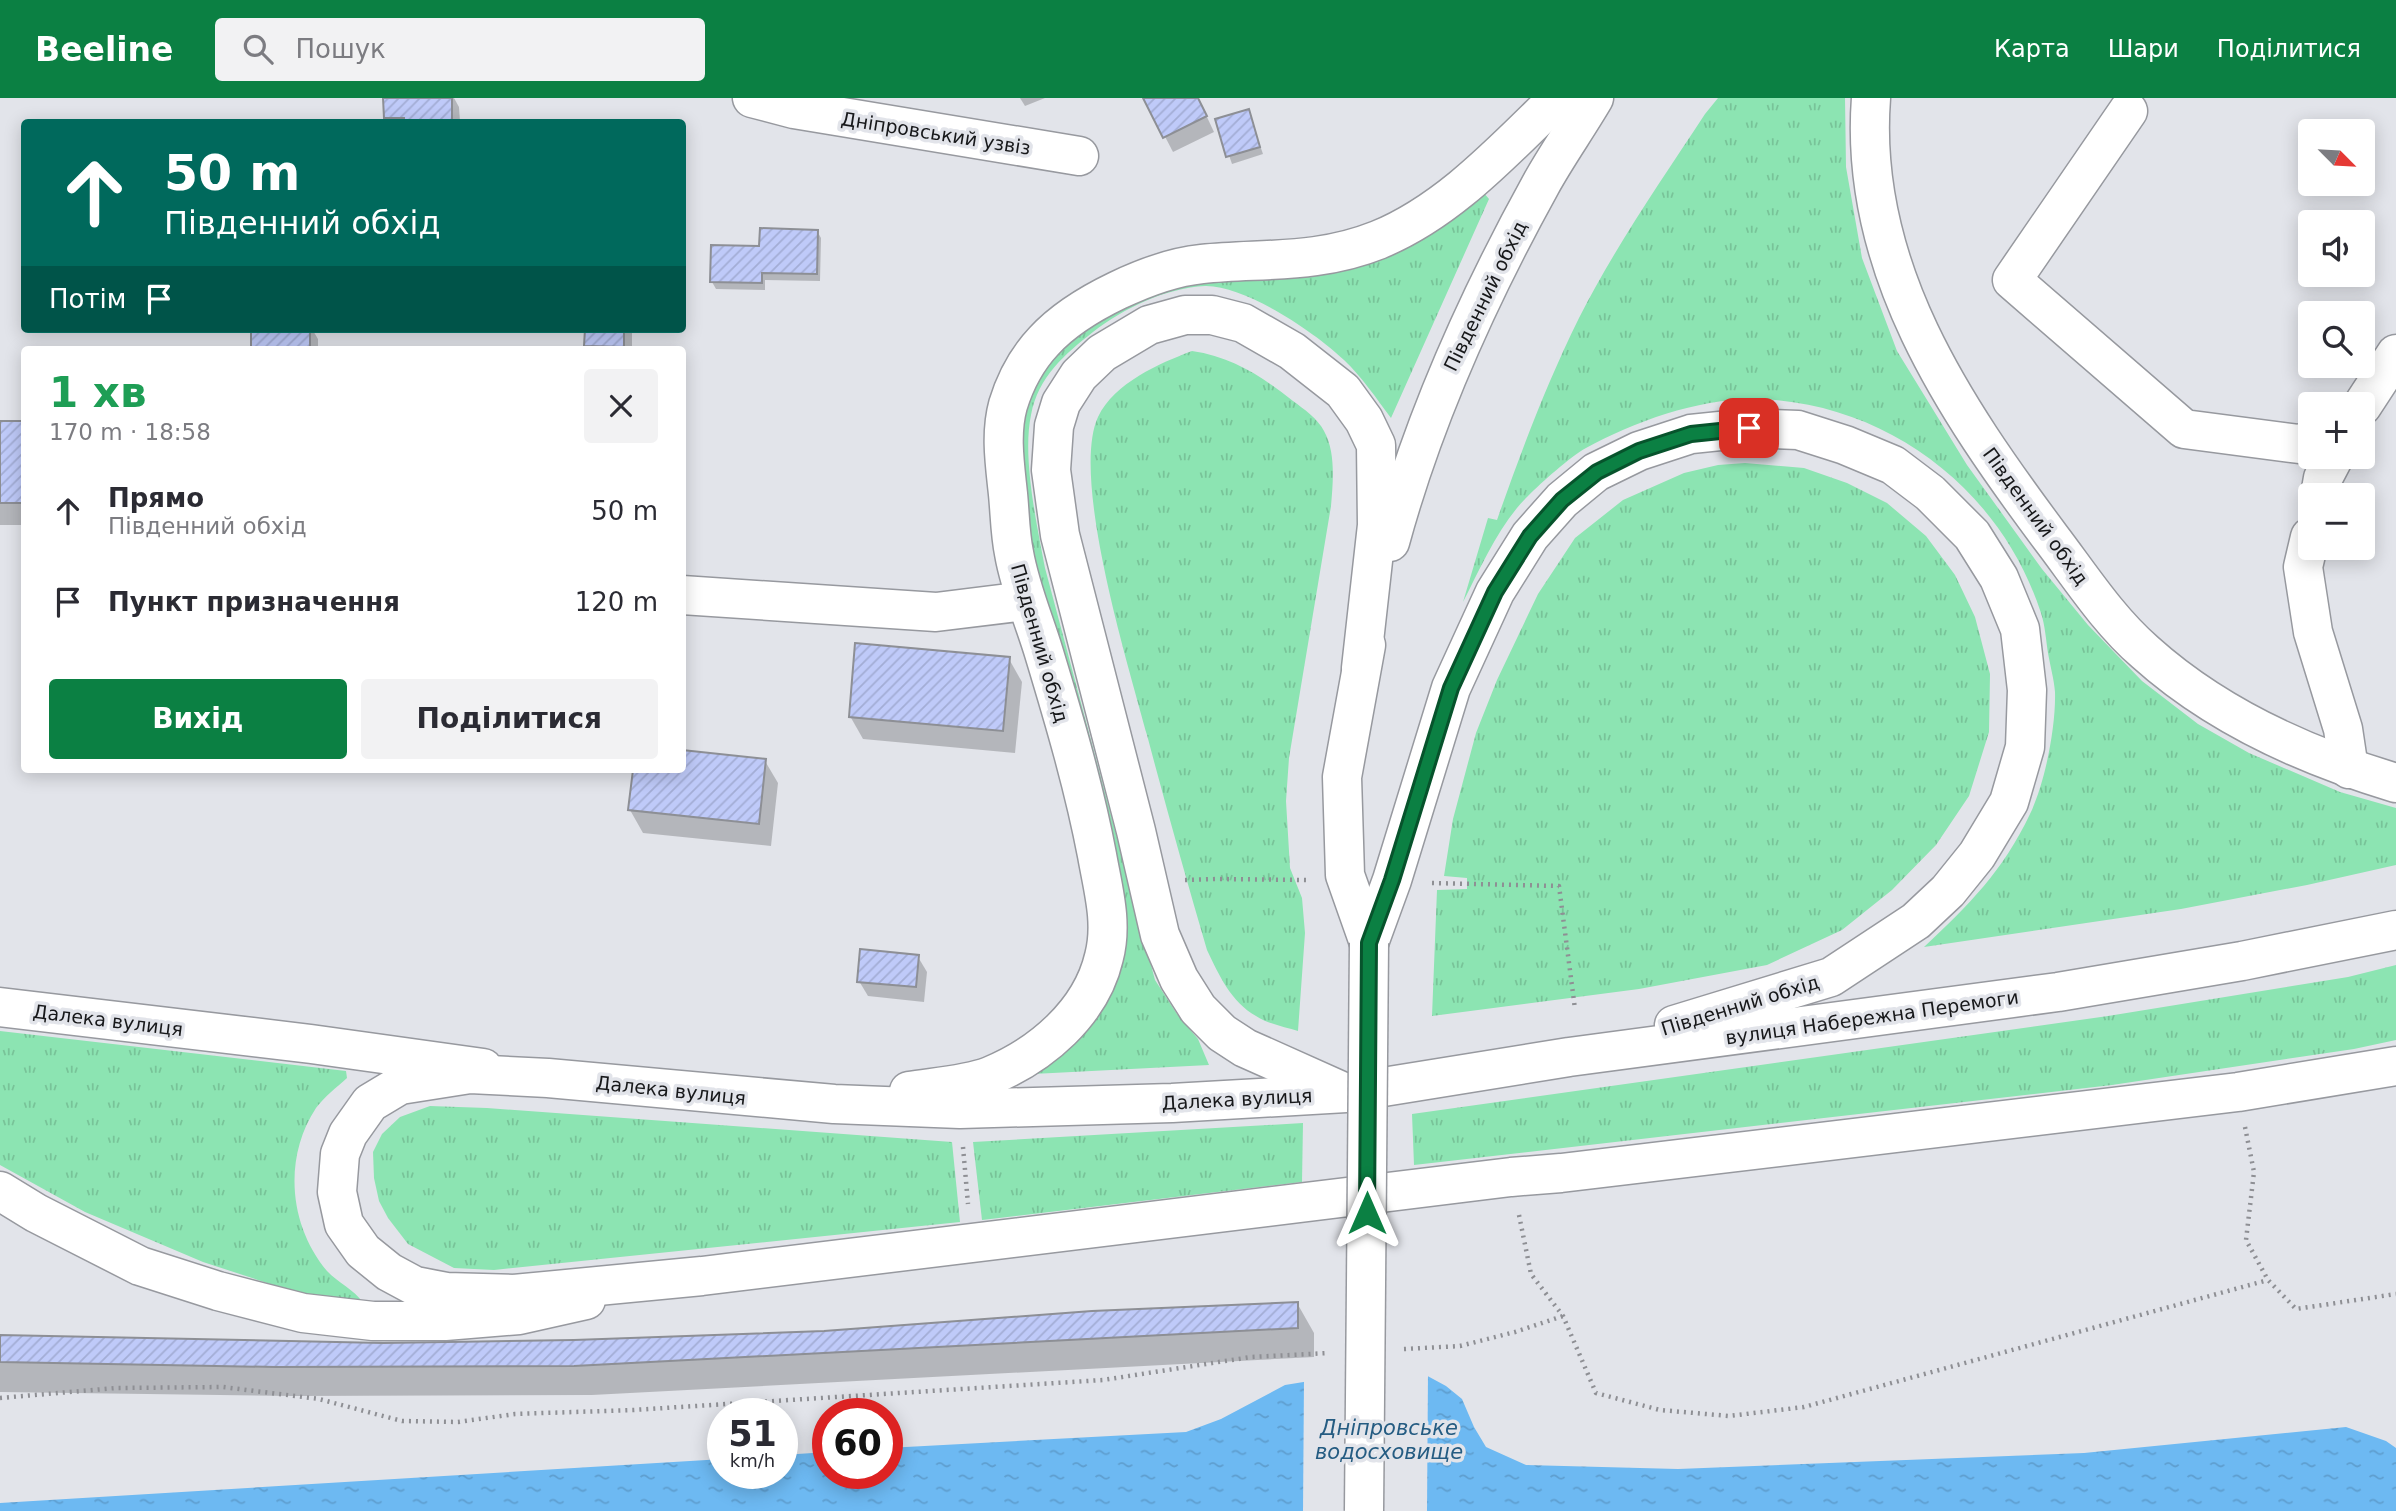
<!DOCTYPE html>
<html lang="uk">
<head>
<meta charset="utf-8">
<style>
	:root { --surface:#fff; --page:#f2f2f3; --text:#2b2b33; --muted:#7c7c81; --accent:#0b8043 }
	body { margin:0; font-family:"DejaVu Sans",sans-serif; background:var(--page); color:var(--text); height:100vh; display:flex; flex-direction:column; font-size:26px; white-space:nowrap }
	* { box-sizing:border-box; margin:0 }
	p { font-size:23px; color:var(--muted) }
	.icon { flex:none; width:38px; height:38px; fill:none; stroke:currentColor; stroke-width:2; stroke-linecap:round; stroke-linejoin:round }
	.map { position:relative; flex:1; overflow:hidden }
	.drawer { position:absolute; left:21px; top:248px; width:665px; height:427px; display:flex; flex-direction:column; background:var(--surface); border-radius:7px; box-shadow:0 4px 18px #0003 }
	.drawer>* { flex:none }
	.banner { position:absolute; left:21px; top:21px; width:665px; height:214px; border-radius:7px; box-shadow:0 4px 18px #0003; background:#00695c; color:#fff; overflow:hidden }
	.needle { width:46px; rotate:114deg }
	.fabs { position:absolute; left:2298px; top:21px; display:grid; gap:14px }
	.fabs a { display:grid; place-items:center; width:77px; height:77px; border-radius:7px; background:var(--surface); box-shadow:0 4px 18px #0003; font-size:35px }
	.speed { position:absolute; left:707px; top:1300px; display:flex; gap:14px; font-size:35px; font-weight:700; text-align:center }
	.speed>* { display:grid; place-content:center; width:91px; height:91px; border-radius:50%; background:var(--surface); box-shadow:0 4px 18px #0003; line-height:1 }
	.speed small { font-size:18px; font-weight:400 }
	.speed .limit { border:10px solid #d22; background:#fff; color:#111 }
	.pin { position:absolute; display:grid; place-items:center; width:60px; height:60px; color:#fff; margin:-30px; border-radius:14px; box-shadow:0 4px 10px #0006 }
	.me { position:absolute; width:77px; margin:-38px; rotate:0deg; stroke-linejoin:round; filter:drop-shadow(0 0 5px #0008) }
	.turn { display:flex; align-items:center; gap:24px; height:147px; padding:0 28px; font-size:32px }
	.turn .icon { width:91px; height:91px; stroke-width:2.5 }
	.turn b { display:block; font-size:49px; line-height:60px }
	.then { display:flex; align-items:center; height:66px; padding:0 28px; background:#0003; gap:14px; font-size:26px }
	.round { display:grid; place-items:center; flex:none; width:74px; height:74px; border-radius:7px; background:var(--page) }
	.summary { display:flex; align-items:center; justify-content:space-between; height:119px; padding:0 28px }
	h1 { font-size:42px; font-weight:700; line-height:52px; color:#1e9e55 }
	.cta { display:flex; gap:14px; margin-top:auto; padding:14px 28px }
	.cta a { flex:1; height:80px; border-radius:7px; background:var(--accent); color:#fff; font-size:28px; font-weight:700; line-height:80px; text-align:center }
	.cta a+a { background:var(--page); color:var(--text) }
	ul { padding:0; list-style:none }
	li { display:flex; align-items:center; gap:21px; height:91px; padding:0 28px }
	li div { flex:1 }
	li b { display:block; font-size:26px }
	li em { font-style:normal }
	header { display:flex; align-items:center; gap:42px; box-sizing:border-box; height:98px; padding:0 35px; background:var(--accent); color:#fff }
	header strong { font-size:33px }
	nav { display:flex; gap:38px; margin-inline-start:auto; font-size:24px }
	.search { width:490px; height:63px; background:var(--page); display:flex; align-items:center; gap:18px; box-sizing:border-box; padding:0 24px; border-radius:7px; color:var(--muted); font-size:26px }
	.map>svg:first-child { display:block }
	.grass { fill:url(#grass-tufts) }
	.water { fill:url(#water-ripples) }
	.pier { fill:#e2e4ea }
	.shadow { fill:#0003 }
	.building { fill:url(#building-hatch); stroke:#8d8f95; stroke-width:2 }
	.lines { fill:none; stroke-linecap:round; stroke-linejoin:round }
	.minor-casing { stroke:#97999f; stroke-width:41 }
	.major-casing { stroke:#97999f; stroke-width:41 }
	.path { stroke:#8e8f94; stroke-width:4.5; stroke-dasharray:2 5; stroke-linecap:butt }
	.minor { stroke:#fff; stroke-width:38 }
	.major { stroke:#fff; stroke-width:38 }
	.major-bridge-casing { stroke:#97999f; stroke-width:41; stroke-linecap:butt }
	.major-bridge { stroke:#fff; stroke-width:38 }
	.route-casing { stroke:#07532c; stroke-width:18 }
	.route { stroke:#0b8043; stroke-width:12 }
	.labels { text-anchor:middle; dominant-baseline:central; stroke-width:7; stroke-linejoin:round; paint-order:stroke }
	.street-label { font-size:19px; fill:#17181a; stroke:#e2e4ea }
	.water-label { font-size:21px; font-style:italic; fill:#255c82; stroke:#e2e4ea }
</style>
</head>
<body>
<header>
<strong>Beeline</strong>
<div class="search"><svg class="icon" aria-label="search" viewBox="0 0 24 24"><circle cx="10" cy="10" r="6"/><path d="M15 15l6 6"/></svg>Пошук</div>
<nav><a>Карта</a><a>Шари</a><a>Поділитися</a></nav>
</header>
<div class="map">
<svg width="2396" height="1413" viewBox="0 0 2396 1413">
	<defs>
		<pattern id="grass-tufts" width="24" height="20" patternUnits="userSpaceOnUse" patternTransform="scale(1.75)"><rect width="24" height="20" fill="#8ce4b2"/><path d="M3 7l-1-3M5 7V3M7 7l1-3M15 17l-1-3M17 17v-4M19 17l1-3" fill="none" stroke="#78c398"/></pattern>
		<pattern id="water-ripples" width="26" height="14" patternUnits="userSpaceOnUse" patternTransform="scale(1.75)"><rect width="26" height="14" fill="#6db9f2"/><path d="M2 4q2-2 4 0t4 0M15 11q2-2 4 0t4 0" fill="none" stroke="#5e9ecf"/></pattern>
		<pattern id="building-hatch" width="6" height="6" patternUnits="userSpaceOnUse" patternTransform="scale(1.75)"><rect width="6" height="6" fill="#bfcaf9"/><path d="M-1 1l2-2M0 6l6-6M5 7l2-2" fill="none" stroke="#a3add5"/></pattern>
	</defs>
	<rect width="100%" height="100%" fill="#e2e4ea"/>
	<g class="grass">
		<path d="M1718,0H1845L1846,69L1862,160L1897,253L1967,367L2042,471L2088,527L2142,583L2198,626L2249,655L2340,694L2396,710V767L2307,787L2181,811L1924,849C1969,807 2003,773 2030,716C2045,685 2056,629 2055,594C2054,581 2050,567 2048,555C2046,542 2045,527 2041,515C2001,392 1889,306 1760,301C1702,299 1635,323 1586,350C1570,359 1542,384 1528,398C1500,425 1481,469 1463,504L1488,420L1497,422C1521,353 1547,285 1579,220C1615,149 1661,83 1705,16Z"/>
		<path d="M1483,94L1489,101L1391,320C1376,300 1362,279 1344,262C1316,235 1245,187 1205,188C1166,190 1124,210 1093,234C1065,256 1038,279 1031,317C1022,360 1037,427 1045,470L1155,882L1177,916L1198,941L1209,967L1033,976L1106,899L1026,435L1020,320L1051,258L1078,234L1150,192Z"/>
		<path d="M1192,253C1233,259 1261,278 1293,303C1304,311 1318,321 1324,333C1336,354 1333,385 1331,408L1289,660L1286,703L1290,770L1302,800L1305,835L1298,933C1285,929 1268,926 1256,918C1231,904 1219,877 1207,852C1186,780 1166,709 1147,637C1129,569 1070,380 1098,319C1114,285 1160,265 1192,253Z"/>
		<path d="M1745,365L1804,370L1847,385L1887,405L1926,438L1955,477L1975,519L1990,576L1989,634L1969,698L1936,747L1892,792L1842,832L1767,867L1639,891L1432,918L1437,792L1467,791V780L1444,778L1453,721L1476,635L1497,582L1538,496L1575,440L1623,402L1684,375L1718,367Z"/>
		<path d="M2396,867V942L2354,951L2112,987L1414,1067L1412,1016L2108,918L2348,879Z"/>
		<path d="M0,933L346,973L347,980C337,989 324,999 316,1010C283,1060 289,1128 327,1173C338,1185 354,1191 363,1205L298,1195L203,1164L85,1114L0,1067Z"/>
		<path d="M430,1008L487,1010L952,1044L960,1124L494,1172L454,1170L408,1146L388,1120L379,1103L374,1080L373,1054L382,1036L400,1019Z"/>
		<path d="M1303,1025L1302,1084L982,1122L973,1044Z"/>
	</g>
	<path class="water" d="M1396,1269L1422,1275L1446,1288L1462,1301L1474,1329L1486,1349L1526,1367L1678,1371L2084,1355L2346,1329L2386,1343L2396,1350V1413H0V1405L723,1361V1376H782V1357L828,1354V1376H887V1350L1186,1334L1221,1321L1285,1287Z"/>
	<path class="pier" d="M1396,1265L1428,1275L1427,1413H1303L1304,1281Z"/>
	<g class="shadow">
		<path d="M385,0H454L459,9L460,24H388L386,20Z"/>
		<path d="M1020,0H1045L1025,8Z"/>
		<path d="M1145,0H1198L1214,34L1173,54Z"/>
		<path d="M1248,13L1263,56L1232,66L1217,22Z"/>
		<path d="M817,133L821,140L820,183L765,182V192L716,191L712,184Z"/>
		<path d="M253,231H312L318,241V252H253Z"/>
		<path d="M586,231H632V252H588L586,248Z"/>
		<rect x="0" y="325" width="24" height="102"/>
		<path d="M1009,561L1022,584L1015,655L863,641L850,618Z"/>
		<path d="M765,663L778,685L771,748L643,735L630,712L635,672H682Z"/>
		<path d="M918,859L927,874L924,904L868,898L859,883Z"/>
		<path d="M1297,1205L1314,1235V1259L592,1297L293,1298L0,1294V1239L383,1247L574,1244L824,1235Z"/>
	</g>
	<g class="building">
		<path d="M383,0H452V24H404V20H384Z"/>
		<path d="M1143,0H1198L1207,18L1163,40Z"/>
		<path d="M1249,11L1260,49L1226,59L1215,21Z"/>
		<path d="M760,130L818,132L817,176L762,175V185L710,184L711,147L759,148Z"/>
		<rect x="251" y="231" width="59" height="21"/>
		<path d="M585,231H624V249L584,248Z"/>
		<rect x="0" y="323" width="24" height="82"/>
		<path d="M855,545L1010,559L1003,633L849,619Z"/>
		<path d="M682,652L766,661L759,726L628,712L633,672H682Z"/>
		<path d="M860,851L919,857L916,889L857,884Z"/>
		<path d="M1298,1204V1230L574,1268L275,1269L0,1264V1237L383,1245L574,1242L824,1233L1092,1213Z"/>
	</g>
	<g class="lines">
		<defs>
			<g id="minor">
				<path d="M752,0L794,11L1079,58"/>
				<path d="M2128,13L2012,182L2184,331L2299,346L2310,343"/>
				<path d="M2362,308L2396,256"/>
				<path d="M2320,397L2323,380L2334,359"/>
				<path d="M2310,439L2303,469L2313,534L2343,631L2349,671"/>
				<path d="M682,497L936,514L1026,503"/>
				<path d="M0,909L311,946L483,970"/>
				<path d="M0,1093L36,1115L140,1168L218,1193L303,1215L373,1223H445L519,1217L586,1202"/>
			</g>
			<g id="major">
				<path d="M1871,0C1858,169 1954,310 2051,440C2080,478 2108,522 2145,554C2216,618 2305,658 2396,685"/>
				<path d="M1390,444C1424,319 1478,200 1541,86C1557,57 1577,29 1594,0"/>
				<path d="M1366,547L1342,679L1345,777L1369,845"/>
				<path d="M2396,832L2242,863L2058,894L1569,959L1346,995L1172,1005L960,1011L834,1006L548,980L470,976L400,987L370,1005L348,1036L340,1056L337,1094L344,1126L363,1153L389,1174L415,1188L446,1194L514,1196L702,1178L1511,1079L1561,1075L2238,994L2396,968"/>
				<path d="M1369,845L1392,782L1451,590L1495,494L1530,438L1562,402L1596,374L1639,353L1691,336L1749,330L1798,332L1845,347L1893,367L1930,395L1972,437L1999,480L2020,531L2027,592L2025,649L2009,704L1977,757L1948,793L1916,823L1831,879L1674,927"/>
				<path d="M1339,992L1245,950L1222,935L1198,911L1179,881L1160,837L1136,733L1060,437L1051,372L1054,328L1061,305L1079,277L1102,255L1149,227L1185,217H1212L1243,225L1292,253L1343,293L1364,322L1376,347L1377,427L1361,570"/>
				<path d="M909,993C934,989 967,987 990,978C1041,957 1091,915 1104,859C1113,825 1103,791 1097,757C1084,689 1064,621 1044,555C1034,522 1020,490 1014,455C1010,436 1010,416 1008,396C1005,367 1000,336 1008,307C1015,284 1028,260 1044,243C1078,206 1153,171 1202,166C1264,160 1318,166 1378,142C1449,113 1504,52 1558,0"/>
			</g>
		</defs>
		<use href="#minor" class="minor-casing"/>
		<use href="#major" class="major-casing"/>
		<g class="path">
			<path d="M1185,782L1217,781L1306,782"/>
			<path d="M1432,785L1559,788L1575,911"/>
			<path d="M2245,1029L2254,1074L2246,1142L2268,1182L2296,1211L2396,1196"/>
			<path d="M963,1049L968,1106"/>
			<path d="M1519,1117L1531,1176L1563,1218L1596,1295L1660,1312L1729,1318L1804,1309L2268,1182"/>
			<path d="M1404,1251L1460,1248L1515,1234L1563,1218"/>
			<path d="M0,1300L116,1290L223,1289L319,1301L402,1323L458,1324L515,1316L633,1312L1103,1282L1251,1259L1329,1255"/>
		</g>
		<use href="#minor" class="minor"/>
		<use href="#major" class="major"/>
		<defs>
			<path id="major-bridge" d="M1364,1413L1369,845"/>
		</defs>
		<use href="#major-bridge" class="major-bridge-casing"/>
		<use href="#major-bridge" class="major-bridge"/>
	</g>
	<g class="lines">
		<defs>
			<path id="route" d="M1367,1115L1369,845L1392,782L1451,590L1495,494L1530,438L1562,402L1597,374L1639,353L1691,336L1749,330"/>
		</defs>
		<use href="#route" class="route-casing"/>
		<use href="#route" class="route"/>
	</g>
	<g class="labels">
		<g class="street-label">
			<text transform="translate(936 35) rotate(9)">Дніпровський узвіз</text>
			<text transform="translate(1485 198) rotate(-64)">Південний обхід</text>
			<text transform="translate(2036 418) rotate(54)">Південний обхід</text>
			<text transform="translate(1040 545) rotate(74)">Південний обхід</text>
			<text transform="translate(1740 907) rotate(-17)">Південний обхід</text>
			<text transform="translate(1872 919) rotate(-8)">вулиця Набережна Перемоги</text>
			<text transform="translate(108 922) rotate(7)">Далека вулиця</text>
			<text transform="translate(671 992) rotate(6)">Далека вулиця</text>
			<text transform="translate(1237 1001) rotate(-3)">Далека вулиця</text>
		</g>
		<g class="water-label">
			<text x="1389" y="1330">Дніпровське<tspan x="1389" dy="24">водосховище</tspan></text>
		</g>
	</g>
</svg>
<div class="fabs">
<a><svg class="needle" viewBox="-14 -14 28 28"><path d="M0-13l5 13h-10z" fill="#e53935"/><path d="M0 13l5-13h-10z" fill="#7c7c81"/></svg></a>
<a><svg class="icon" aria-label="sound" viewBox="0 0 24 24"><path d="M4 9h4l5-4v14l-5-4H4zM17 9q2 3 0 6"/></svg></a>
<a><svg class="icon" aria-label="search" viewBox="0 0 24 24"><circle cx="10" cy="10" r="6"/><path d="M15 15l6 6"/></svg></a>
<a>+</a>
<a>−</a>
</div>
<div class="speed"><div>51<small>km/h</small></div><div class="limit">60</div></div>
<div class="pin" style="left:1749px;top:330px;background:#d93025"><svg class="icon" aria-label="arrive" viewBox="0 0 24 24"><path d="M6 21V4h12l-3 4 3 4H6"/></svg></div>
<svg class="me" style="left:1367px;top:1115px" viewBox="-20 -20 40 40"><path d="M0-17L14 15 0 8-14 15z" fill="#0b8043" stroke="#fff" stroke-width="4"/></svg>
<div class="banner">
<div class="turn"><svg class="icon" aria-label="ahead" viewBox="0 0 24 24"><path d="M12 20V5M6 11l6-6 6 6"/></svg><div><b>50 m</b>Південний обхід</div></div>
<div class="then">Потім<svg class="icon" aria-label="arrive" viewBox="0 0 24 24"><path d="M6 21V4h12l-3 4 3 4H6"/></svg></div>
</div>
<section class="drawer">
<div class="summary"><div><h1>1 хв</h1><p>170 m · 18:58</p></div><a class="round"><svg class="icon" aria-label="close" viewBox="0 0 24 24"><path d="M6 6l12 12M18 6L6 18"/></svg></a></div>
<ul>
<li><svg class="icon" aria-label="ahead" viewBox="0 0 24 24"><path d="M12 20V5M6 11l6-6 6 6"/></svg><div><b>Прямо</b><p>Південний обхід</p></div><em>50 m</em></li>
<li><svg class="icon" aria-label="arrive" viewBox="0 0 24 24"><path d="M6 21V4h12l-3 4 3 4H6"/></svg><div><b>Пункт призначення</b></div><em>120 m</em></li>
</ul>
<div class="cta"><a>Вихід</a><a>Поділитися</a></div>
</section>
</div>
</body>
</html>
